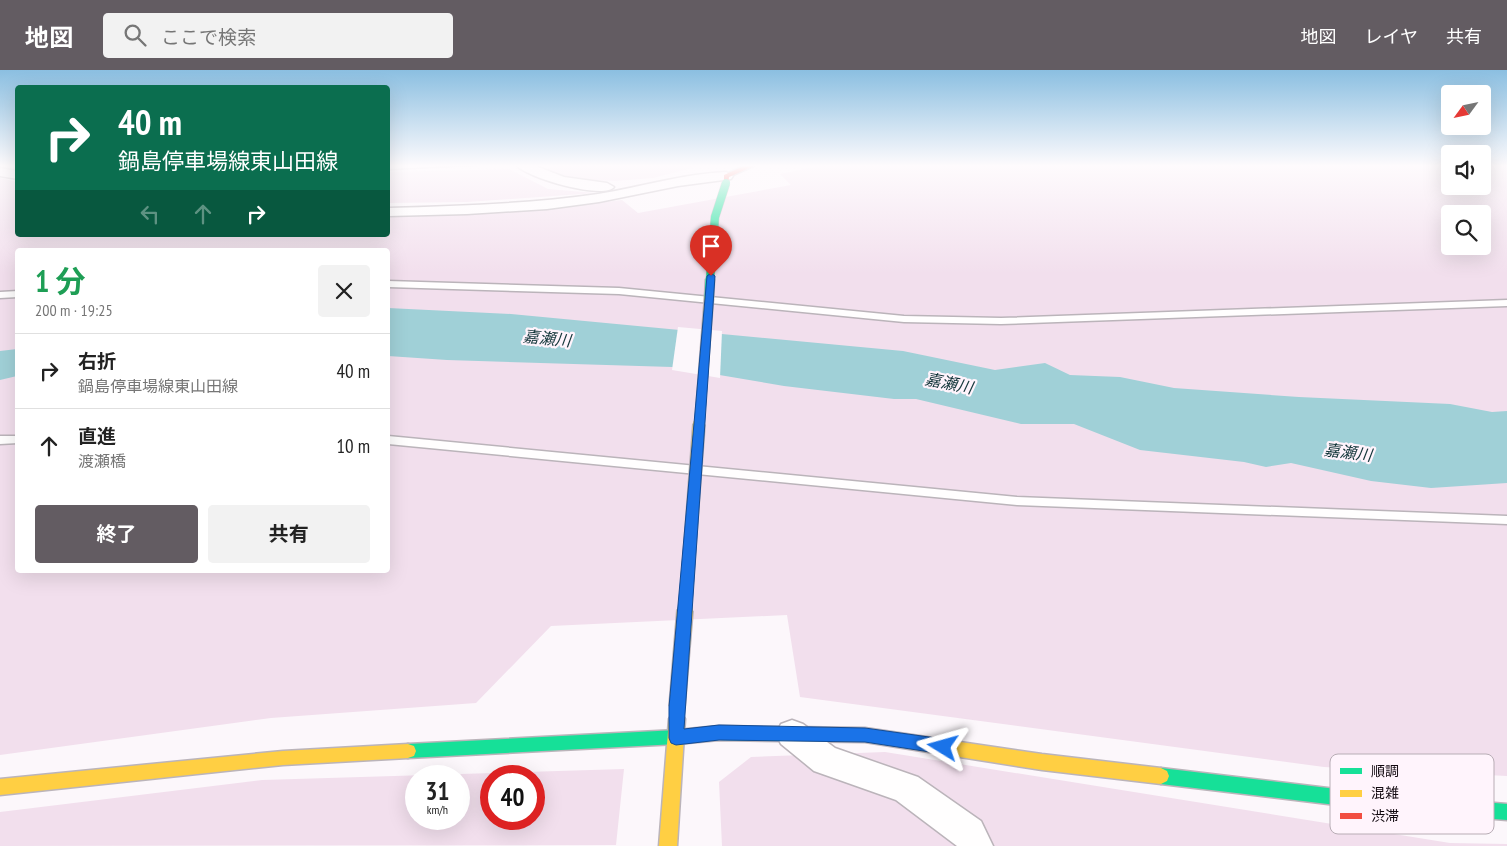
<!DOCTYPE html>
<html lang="ja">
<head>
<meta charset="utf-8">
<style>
	:root { --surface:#fff; --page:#f2f2f2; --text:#222; --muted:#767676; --line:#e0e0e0; --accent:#635c62 }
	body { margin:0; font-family:"PT Sans Narrow","Noto Sans JP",sans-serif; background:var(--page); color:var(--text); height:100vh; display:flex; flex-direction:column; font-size:19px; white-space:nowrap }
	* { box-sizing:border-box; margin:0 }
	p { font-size:16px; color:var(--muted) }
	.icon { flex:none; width:28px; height:28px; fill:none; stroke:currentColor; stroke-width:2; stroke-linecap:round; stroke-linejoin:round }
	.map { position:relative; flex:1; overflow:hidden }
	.sheet { position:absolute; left:15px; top:178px; width:375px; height:325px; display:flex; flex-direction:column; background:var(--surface); border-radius:5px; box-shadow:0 5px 20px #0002 }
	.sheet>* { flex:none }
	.guide { position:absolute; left:15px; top:15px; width:375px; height:152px; border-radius:5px; box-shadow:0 5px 20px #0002; background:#0b6e4f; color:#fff; overflow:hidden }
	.needle { width:32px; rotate:237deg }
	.tools { position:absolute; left:1441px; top:15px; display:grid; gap:10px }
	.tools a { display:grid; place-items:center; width:50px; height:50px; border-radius:5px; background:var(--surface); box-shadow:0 5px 20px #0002; font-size:25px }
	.speed { position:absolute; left:405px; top:695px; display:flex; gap:10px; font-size:25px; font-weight:700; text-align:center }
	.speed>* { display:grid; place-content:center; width:65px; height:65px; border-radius:50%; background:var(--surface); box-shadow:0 5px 20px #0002; line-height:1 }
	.speed small { font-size:12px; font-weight:400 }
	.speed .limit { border:8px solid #d22; background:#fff; color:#111 }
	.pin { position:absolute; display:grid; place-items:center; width:42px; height:42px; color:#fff; margin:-51px -21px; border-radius:50% 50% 50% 0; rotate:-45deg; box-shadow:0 0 5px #0007 }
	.pin .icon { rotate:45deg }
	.me { position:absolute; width:55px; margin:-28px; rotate:278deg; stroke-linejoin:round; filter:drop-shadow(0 0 4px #0008) }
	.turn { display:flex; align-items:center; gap:18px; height:105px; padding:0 20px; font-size:22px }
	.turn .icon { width:65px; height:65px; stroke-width:2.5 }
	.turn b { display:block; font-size:35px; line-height:42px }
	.lanes { display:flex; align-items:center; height:48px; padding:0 20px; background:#0003; justify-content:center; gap:25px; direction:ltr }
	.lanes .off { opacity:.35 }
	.round { display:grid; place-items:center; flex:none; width:52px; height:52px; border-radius:5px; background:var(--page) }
	.headline { display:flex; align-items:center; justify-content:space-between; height:85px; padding:0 20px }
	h1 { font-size:30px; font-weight:700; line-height:38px; color:#1e9e55 }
	.primary-button { display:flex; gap:10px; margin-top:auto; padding:10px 20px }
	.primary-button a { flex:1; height:58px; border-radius:5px; background:var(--accent); color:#fff; font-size:20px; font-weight:700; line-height:58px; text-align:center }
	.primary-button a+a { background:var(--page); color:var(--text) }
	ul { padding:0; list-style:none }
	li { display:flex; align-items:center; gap:15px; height:75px; padding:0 20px; border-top:1px solid var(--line) }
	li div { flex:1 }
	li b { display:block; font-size:19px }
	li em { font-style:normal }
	header { display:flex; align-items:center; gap:30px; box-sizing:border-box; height:70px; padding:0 25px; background:var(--accent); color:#fff }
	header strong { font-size:24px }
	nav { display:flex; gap:28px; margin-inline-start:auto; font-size:18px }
	.search { width:350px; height:45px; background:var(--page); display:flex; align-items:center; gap:12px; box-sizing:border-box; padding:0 18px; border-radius:5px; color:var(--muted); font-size:19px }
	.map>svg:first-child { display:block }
	.green { fill:#f2dfed; fill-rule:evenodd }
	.water { fill:#a0d0d7 }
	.pier { fill:#fcf7fb }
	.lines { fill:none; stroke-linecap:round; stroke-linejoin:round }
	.stream { fill:#a0d0d7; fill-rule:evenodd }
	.lane-casing { stroke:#bbb4ba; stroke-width:3 }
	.street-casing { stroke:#bbb4ba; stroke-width:3 }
	.fast-casing { stroke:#bbb4ba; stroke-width:3 }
	.slow-casing { stroke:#bbb4ba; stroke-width:3 }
	.jam-casing { stroke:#bbb4ba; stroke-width:3 }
	.lane { fill:#fffefe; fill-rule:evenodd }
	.street { fill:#fffefe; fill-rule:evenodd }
	.fast { fill:#16e098; fill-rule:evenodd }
	.slow { fill:#ffcf43; fill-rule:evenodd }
	.jam { fill:#f24e42; fill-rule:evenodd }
	.fast-bridge-far1-casing { stroke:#bbb4ba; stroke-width:9; stroke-linecap:butt }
	.fast-bridge-casing { stroke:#bbb4ba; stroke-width:11; stroke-linecap:butt }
	.slow-bridge-far2-casing { stroke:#bbb4ba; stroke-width:11; stroke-linecap:butt }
	.slow-bridge-far1-casing { stroke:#bbb4ba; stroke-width:14; stroke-linecap:butt }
	.slow-bridge-casing { stroke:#bbb4ba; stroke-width:18; stroke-linecap:butt }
	.fast-bridge-far1 { stroke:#16e098; stroke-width:8 }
	.fast-bridge { stroke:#16e098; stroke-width:9 }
	.slow-bridge-far2 { stroke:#ffcf43; stroke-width:9 }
	.slow-bridge-far1 { stroke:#ffcf43; stroke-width:12 }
	.slow-bridge { stroke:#ffcf43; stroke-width:16 }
	.route { fill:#1a73e8; stroke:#114b97 }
	.labels { text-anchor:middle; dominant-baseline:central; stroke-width:4.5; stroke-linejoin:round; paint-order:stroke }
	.water-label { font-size:16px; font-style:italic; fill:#123539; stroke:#fff4fc }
	.key { fill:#fff4fc; stroke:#b8adb5; stroke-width:1 }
	.key-label { font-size:14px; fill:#11080f }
</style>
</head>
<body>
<header>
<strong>地図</strong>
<div class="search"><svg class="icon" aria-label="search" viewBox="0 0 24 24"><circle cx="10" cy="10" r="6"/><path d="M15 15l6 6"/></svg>ここで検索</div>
<nav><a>地図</a><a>レイヤ</a><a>共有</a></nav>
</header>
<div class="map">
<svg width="1507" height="776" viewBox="0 0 1507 776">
	<rect width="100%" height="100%" fill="#fcf7fb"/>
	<g class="green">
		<path d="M567,95H704L653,108L615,111L569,109L534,99Z"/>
		<path d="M822,95H1450V116H1482L1483,95H1507V706L1324,697L800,627L787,545L551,556L476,633L271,648L0,685V108L17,112L18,165H388V146C466,145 544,139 622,130L638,143L791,115L780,104ZM1450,144H1482V176H1450ZM18,180H388V500H18Z"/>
		<path d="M509,99L548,119L596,123L467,132L388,133V102Z"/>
		<path d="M885,682L1450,773L1507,774V776H722L719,712L751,687Z"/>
		<path d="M624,699L616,775L0,776V742L262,710ZM416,706H459V749H416ZM491,706H534V749H491Z"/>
	</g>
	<g class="water">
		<path d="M388,238L511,244L903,281L995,300L1045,293L1070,305L1120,307L1174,318L1299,327L1450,334L1492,342L1507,341V413L1431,418L1371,411L1291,393L1266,397L1244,392L1140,380L1074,354H1021L916,329H894L784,316L672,297L447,290L388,286Z"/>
		<path d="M17,279V306L0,310V281Z"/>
	</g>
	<path class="pier" d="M678,257L722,261L720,308L672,300Z"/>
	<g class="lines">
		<path class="stream" d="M429,95H514L388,99V96Z"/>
		<defs>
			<g id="lane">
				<path d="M388,95H470L388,99Z"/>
				<path d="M388,211L619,218L904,246L1001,248L1507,230V236L1001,254L904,252L619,224L388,217Z"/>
				<path d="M18,221V227L0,228V222Z"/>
				<path d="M0,366H18V373L0,374Z"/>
				<path d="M388,366L1017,427L1507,446V454L1017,435L388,374Z"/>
			</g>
			<g id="street">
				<path d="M516,95H533L564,107L607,113L614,117C604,130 527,108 516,95Z"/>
				<path d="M0,98L18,101V109L0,106Z"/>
				<path d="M726,102L733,106L731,109L678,116L599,132L547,139L467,144L388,146V138C458,136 529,134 598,124C641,117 682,104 726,102Z"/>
				<path d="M792,650L803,654L835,678L918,707L981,751L993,776H957L896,730L814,701L781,674L776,664L781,654Z"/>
			</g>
			<g id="fast">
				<path d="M719,656L784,657L790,659L792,664L790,669L784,671L719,670L677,674L408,688L402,686L400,681L402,676L408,674L677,660Z"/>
				<path d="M1161,698L1361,722L1507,734V750L1361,738L1161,714L1155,711L1153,706L1155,701Z"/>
			</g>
			<g id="slow">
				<path d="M677,642L682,644L685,649L677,776H659L669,649L672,644Z"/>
				<path d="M784,657L865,658L1042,684L1161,698L1167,701L1169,706L1167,711L1161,714L1042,700L865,672L784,671L778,669L776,664L778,659Z"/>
				<path d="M408,674L414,676L416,681L414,686L408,688L283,695L0,725V709L283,681Z"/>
			</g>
			<path id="jam" d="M746,95H756L729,107L728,114H724V105Z"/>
		</defs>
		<use href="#lane" class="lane-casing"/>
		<use href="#street" class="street-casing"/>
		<use href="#fast" class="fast-casing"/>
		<use href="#slow" class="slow-casing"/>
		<use href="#jam" class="jam-casing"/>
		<use href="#lane" class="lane"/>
		<use href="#street" class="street"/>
		<use href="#fast" class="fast"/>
		<use href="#slow" class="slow"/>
		<use href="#jam" class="jam"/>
		<defs>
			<path id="fast-bridge-far1" d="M710,210L715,147L726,113"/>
			<path id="fast-bridge" d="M709,228L710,209"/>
			<path id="slow-bridge-far2" d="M699,356L709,228"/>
			<path id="slow-bridge-far1" d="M685,541L699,354"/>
			<path id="slow-bridge" d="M677,637L685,540"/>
		</defs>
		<use href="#fast-bridge-far1" class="fast-bridge-far1-casing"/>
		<use href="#fast-bridge" class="fast-bridge-casing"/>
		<use href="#slow-bridge-far2" class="slow-bridge-far2-casing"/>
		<use href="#slow-bridge-far1" class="slow-bridge-far1-casing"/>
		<use href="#slow-bridge" class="slow-bridge-casing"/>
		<use href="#fast-bridge-far1" class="fast-bridge-far1"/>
		<use href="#fast-bridge" class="fast-bridge"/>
		<use href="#slow-bridge-far2" class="slow-bridge-far2"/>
		<use href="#slow-bridge-far1" class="slow-bridge-far1"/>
		<use href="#slow-bridge" class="slow-bridge"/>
	</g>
	<linearGradient id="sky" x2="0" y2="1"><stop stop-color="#8bbfe1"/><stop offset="0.47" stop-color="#fefbfd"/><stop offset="1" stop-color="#fefbfd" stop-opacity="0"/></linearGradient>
	<rect width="1507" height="204" fill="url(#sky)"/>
	<path class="route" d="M711,203L715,206L684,659L719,655L865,658L943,669L949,671L951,677L949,682L943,684L865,672L719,670L676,675L671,673L669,668V637L707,206Z"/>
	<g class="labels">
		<g class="water-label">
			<text transform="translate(547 268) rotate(6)">嘉瀬川</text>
			<text transform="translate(949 313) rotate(11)">嘉瀬川</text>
			<text transform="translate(1348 382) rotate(7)">嘉瀬川</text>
		</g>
	</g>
	<rect x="1330" y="684" width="164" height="80" rx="8" class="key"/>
	<rect x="1340" y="698" width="22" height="6" fill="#16e098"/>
	<rect x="1340" y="720" width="22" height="7" fill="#ffcf43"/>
	<rect x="1340" y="743" width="22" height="6" fill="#f24e42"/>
	<g class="key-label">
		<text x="1371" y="706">順調</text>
		<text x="1371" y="728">混雑</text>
		<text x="1371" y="751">渋滞</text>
	</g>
</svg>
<div class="tools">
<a><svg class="needle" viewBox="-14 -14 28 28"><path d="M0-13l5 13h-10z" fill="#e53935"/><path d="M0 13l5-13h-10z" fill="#767676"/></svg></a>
<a><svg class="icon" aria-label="sound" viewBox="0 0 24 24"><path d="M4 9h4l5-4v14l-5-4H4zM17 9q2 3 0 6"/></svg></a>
<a><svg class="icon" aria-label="search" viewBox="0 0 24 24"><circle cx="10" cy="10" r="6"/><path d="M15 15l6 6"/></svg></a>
</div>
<div class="speed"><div>31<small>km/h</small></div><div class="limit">40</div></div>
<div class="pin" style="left:711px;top:206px;background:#d93025"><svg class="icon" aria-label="arrive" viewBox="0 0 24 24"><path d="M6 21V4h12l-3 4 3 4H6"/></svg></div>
<svg class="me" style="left:943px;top:677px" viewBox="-20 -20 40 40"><path d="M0-17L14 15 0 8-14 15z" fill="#1a73e8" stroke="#fff" stroke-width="4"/></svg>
<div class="guide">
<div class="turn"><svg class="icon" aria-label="right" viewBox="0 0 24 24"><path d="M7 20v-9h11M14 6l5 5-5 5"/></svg><div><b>40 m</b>鍋島停車場線東山田線</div></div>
<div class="lanes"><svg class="icon off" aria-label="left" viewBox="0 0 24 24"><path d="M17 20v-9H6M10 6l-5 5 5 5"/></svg><svg class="icon off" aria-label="ahead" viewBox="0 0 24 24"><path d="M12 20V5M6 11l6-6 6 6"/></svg><svg class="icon" aria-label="right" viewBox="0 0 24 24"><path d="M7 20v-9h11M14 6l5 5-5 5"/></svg></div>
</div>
<section class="sheet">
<div class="headline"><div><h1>1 分</h1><p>200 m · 19:25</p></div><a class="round"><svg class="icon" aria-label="close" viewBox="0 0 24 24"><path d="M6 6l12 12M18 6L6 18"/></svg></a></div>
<ul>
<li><svg class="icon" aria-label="right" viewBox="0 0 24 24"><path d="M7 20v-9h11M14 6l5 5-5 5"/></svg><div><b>右折</b><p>鍋島停車場線東山田線</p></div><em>40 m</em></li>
<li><svg class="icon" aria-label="ahead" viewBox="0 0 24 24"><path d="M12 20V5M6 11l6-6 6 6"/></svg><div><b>直進</b><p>渡瀬橋</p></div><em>10 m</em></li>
</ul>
<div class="primary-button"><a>終了</a><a>共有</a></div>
</section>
</div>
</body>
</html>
